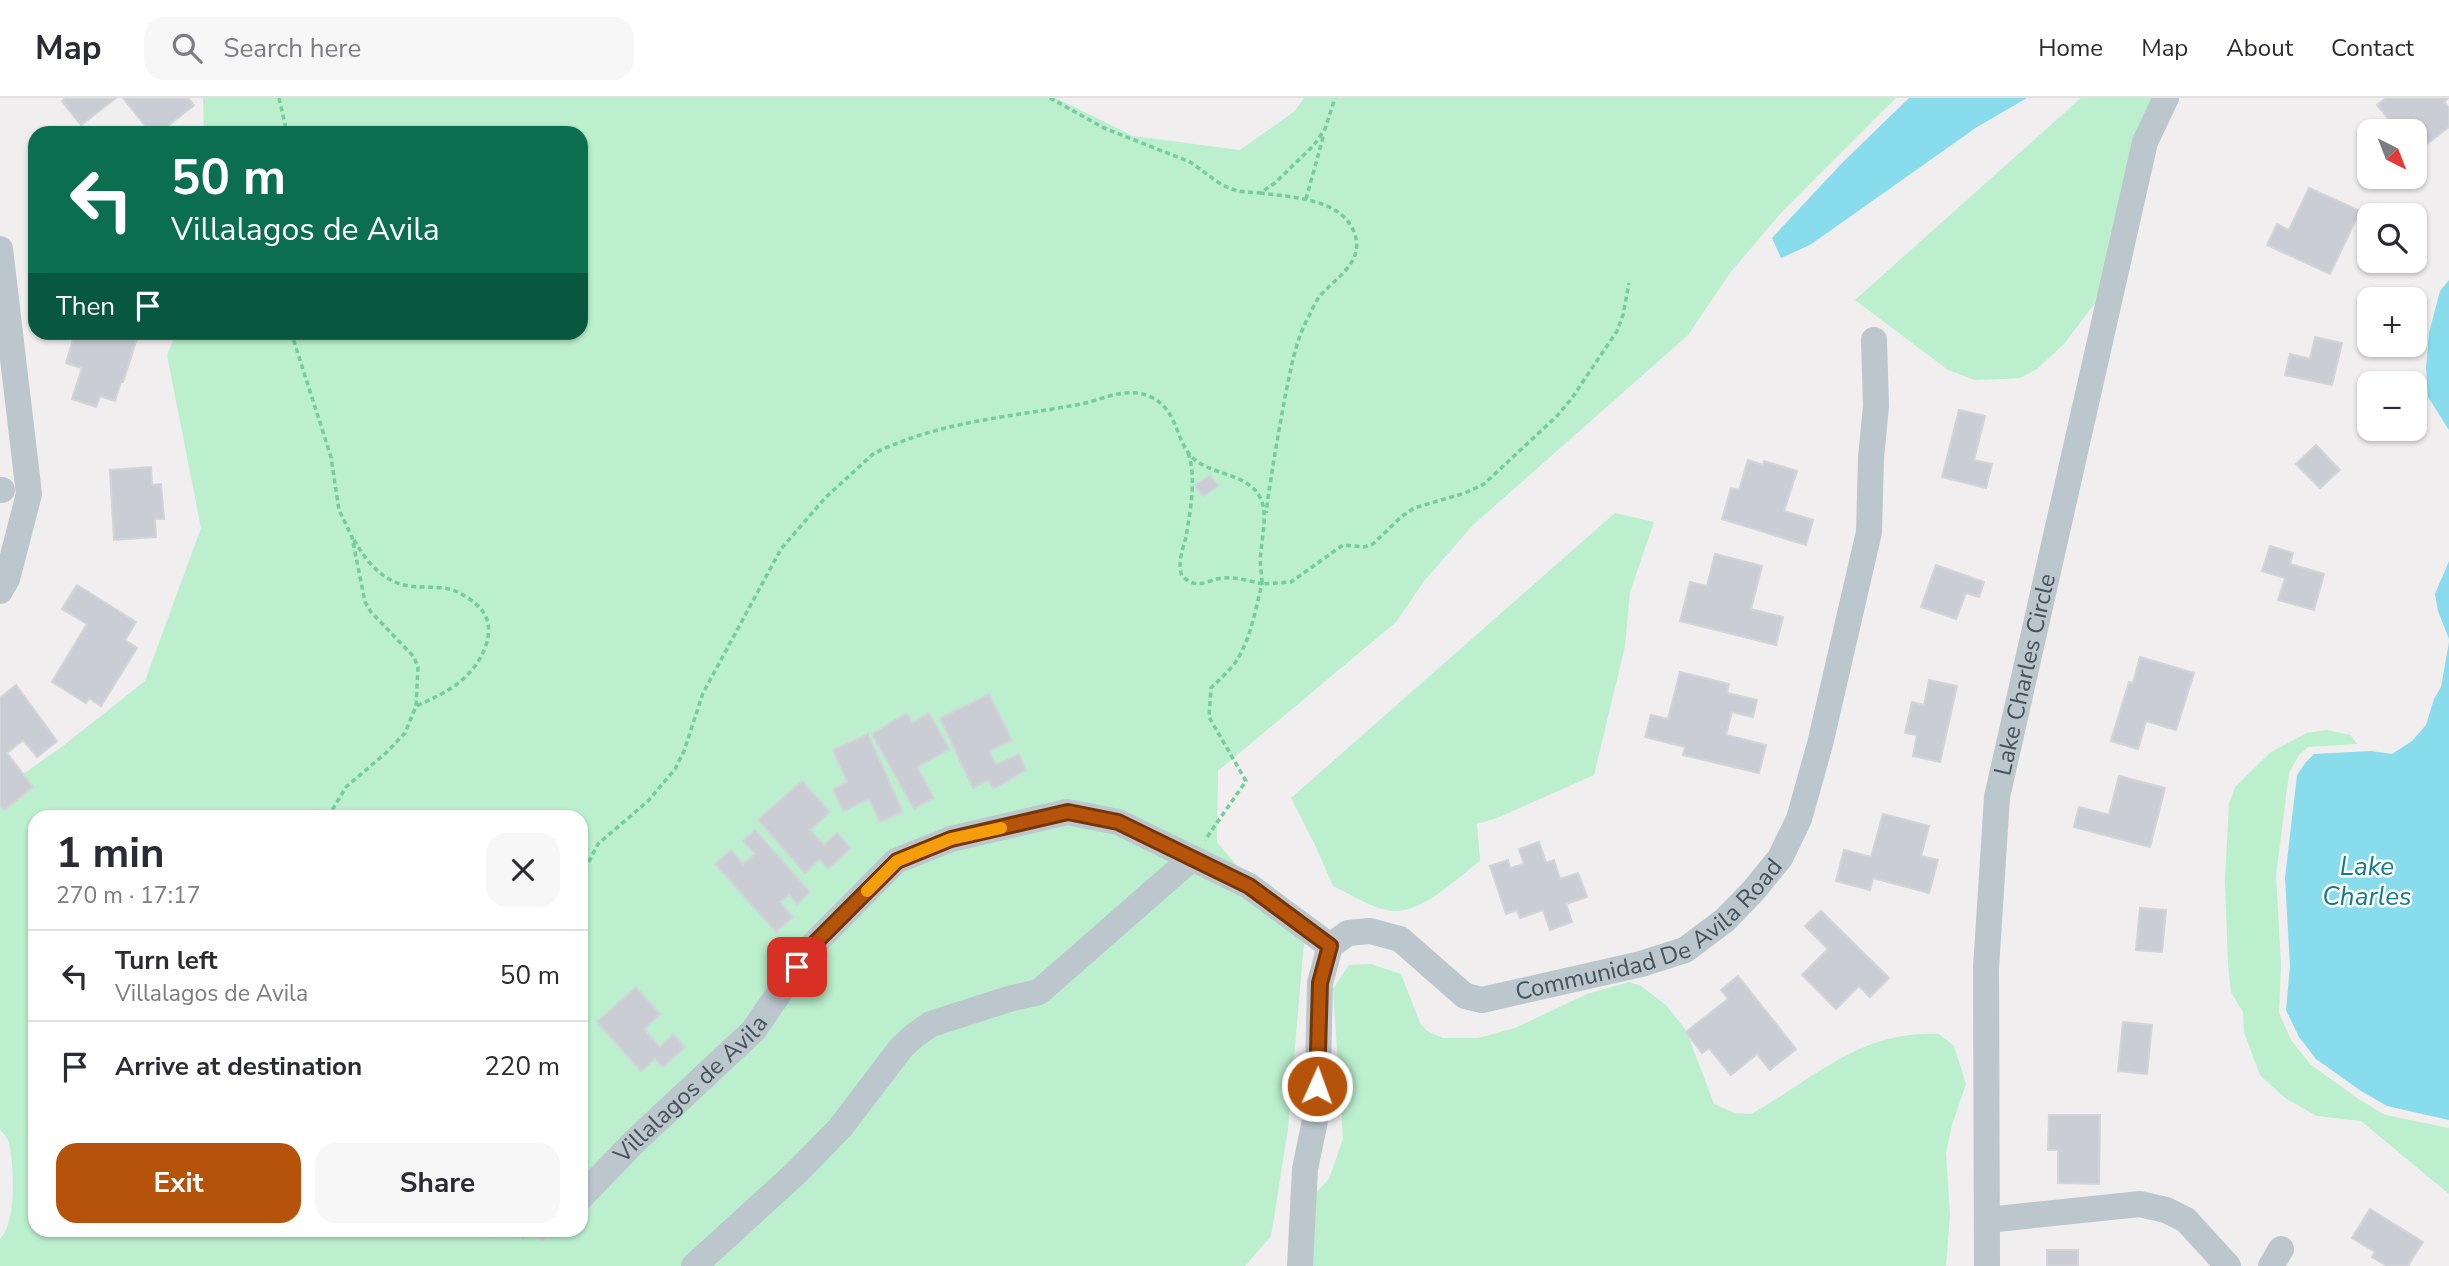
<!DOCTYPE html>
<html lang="en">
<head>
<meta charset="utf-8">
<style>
	:root { --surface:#fff; --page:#f7f7f7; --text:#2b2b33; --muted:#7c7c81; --line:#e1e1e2; --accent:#b45309 }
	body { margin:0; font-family:"Nunito Sans",sans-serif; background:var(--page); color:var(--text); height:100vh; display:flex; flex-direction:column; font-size:26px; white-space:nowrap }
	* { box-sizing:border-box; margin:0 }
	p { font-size:23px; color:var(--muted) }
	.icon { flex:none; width:38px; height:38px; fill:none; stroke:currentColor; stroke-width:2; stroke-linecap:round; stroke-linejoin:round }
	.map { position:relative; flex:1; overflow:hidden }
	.side { position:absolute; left:28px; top:712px; width:560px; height:427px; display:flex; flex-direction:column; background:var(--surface); border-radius:21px; box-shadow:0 2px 5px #0004 }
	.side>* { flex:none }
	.hud { position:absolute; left:28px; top:28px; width:560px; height:214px; border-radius:21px; box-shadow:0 2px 5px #0004; background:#0b6e4f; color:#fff; overflow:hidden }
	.needle { width:46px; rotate:138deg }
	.fabs { position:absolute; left:2357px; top:21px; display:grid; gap:14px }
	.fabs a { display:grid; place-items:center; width:70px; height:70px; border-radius:14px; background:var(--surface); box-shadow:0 2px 5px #0004; font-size:35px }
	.pin { position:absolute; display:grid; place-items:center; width:60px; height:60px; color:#fff; margin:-30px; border-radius:14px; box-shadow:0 4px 10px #0006 }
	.me { position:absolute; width:77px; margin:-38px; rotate:2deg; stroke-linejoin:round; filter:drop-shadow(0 0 5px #0008) }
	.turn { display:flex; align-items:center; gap:24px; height:147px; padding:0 28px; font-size:32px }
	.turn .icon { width:91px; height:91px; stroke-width:2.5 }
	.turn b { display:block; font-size:49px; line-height:60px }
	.then { display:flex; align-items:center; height:66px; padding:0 28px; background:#0003; gap:14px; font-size:26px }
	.round { display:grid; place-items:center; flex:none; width:74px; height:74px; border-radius:21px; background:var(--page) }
	.headline { display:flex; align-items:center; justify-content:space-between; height:119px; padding:0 28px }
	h1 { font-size:42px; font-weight:700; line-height:52px }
	.primary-button { display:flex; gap:14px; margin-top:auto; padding:14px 28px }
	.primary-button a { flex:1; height:80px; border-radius:21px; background:var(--accent); color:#fff; font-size:28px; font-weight:700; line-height:80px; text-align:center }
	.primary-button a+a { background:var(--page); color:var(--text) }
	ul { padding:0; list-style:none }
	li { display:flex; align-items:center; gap:21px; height:91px; padding:0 28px; border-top:2px solid var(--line) }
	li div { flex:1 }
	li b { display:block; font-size:26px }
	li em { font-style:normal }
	header { display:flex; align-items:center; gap:42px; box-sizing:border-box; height:98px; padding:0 35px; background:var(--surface); border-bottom:2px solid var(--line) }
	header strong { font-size:33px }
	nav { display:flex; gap:38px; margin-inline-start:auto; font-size:24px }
	.search { width:490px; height:63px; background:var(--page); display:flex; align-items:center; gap:18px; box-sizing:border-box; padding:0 24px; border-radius:21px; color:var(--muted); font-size:26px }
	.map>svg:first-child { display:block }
	.green { fill:#bbefcd; fill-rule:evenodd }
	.water { fill:#88dcec }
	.building { fill:#cacdd3; stroke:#d2d4d9; stroke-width:2 }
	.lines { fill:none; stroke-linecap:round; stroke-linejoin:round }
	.path { stroke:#73cd9c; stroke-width:3.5; stroke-dasharray:5 3.5; stroke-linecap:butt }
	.minor { stroke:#bcc6cd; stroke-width:26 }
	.route-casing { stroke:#753606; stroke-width:18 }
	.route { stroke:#b45309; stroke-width:12 }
	.slow { stroke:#f59e0b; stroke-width:12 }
	.labels { text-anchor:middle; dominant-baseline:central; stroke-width:5; stroke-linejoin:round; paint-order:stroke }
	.street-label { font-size:24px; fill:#46525b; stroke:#fff }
	.water-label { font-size:26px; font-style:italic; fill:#0d7c91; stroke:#fff }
</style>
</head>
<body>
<header>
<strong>Map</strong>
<div class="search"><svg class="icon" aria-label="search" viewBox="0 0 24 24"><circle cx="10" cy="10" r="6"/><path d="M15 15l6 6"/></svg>Search here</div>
<nav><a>Home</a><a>Map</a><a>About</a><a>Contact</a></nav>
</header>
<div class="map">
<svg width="2449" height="1168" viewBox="0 0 2449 1168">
	<rect width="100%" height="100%" fill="#f0eeee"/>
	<g class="green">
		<path d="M203,0H1056L1133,38L1240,52L1295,13L1304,0H1896L1780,116L1730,175L1688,237L1473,427L1425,482L1396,524L1218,673L1217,744L1249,782L1305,832L1288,1031L1271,1138L1245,1168H0V1141C17,1125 14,1067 9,1045C8,1040 4,1036 0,1032V687L9,686L63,648L145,583L201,430L167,257L176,235L581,234V35H204ZM35,719H581V1132H35Z"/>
		<path d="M2081,0H2154L2095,205L2064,246L2037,271L2020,280L2003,281L1975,282L1948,272L1855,202Z"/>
		<path d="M1615,415L1654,424L1630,494L1625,548L1594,677L1497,720L1477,726L1480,763C1457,780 1418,820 1387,812C1368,808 1350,796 1333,788L1316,749L1291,700Z"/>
		<path d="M2327,632L2350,637L2357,646L2308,649L2299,657L2289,675L2276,778L2281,867L2279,915L2291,942L2310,966L2357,1000L2385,1017L2449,1030V1096L2361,1023L2317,1018L2285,1000L2260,977L2244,934L2243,914L2231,894L2228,866L2225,782L2229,705L2235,689L2271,654L2307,635Z"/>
		<path d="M1371,866L1401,876L1420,925L1427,933L1443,940H1478L1515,930L1587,896L1629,884L1641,888L1666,907L1686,932L1714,1006L1735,1015L1751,1016C1816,980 1860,932 1939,936L1954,948L1966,986L1952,1027L1946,1055L1950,1117L1946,1168H1310L1313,1098L1329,1081L1343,1041L1333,891L1349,867Z"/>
	</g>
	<g class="water">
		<path d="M1909,0H2027L1977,29L1810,147L1781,160L1772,140L1842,65Z"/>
		<path d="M2449,182V332L2428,299L2426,270L2429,235L2440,193Z"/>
		<path d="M2449,463V541L2438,513L2435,496Z"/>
		<path d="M2449,544V1022L2387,1008L2361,993L2316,961L2299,939L2286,912L2290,868L2285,780L2297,677L2306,664L2314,656L2371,653L2392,656L2412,643L2426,627L2434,601L2441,589Z"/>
	</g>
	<g class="building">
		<path d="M65,0H116L81,27L62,3Z"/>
		<path d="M123,0H188L194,7L159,35H151Z"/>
		<path d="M2386,0H2448L2444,4L2449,10V29L2415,55V33H2398L2377,7Z"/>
		<path d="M2309,90L2360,113L2330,176L2267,147L2277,126L2289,132Z"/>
		<path d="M75,234H139L123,284H121L115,303L100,298L96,309L72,301L82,270L66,265Z"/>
		<path d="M2315,239L2342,245L2332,287L2285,277L2290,256L2310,261Z"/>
		<path d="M1959,312L1985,318L1974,362L1992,366L1986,390L1942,379Z"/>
		<path d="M2316,347L2340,372L2320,390L2296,366Z"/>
		<path d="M1748,362L1763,367L1764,363L1797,373L1784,413L1813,422L1806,447L1722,421L1731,390L1739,392Z"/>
		<path d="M151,369L152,387L161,386L164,421H155L156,439L114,442L110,372Z"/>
		<path d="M1210,377L1218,388L1203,398L1195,387Z"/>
		<path d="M2270,448L2293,455L2290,466L2324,476L2314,512L2278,502L2285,480L2262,473Z"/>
		<path d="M1715,456L1762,468L1751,511L1783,519L1776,547L1680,523L1690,484L1707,488Z"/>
		<path d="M1936,467L1984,484L1979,499L1966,495L1956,521L1921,509Z"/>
		<path d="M77,487L136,524L125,542L137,550L101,608L89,600L86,605L52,584L87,526L62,511Z"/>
		<path d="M2140,559L2194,575L2176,632L2146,623L2138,651L2111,643L2129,584L2133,585Z"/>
		<path d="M1680,574L1729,586L1727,595L1757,602L1753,619L1732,614L1726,637L1766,647L1759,675L1683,657L1685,649L1645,639L1651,617L1668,621Z"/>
		<path d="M1929,582L1957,588L1940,664L1913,658L1917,637L1905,635L1912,604L1924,607Z"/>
		<path d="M16,587L57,643L37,659L23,642L7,655L33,689L4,712L0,707V600Z"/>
		<path d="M989,596L1012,642L989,653L996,667L1019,656L1026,672L993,691L988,682L973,690L940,620Z"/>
		<path d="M907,615L912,625L929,615L949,651L917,669L934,700L914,711L872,636Z"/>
		<path d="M868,636L903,714L880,724L869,701L843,713L833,691L847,684L833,652Z"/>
		<path d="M2119,678L2165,690L2150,749L2074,729L2079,709L2109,717Z"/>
		<path d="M802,683L830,714L810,732L824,747L837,735L851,750L828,771L820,761L805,775L758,722Z"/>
		<path d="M1883,716L1929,728L1921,758L1938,762L1929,795L1873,780L1870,792L1836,783L1844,752L1871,759Z"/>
		<path d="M755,732L810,794L797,806L789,797L780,804L793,819L776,834L715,766L731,752L743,766L755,756L743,743Z"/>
		<path d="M1539,744L1546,765L1554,762L1560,781L1578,775L1587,799L1566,806L1572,824L1550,832L1543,812L1520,820L1517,812L1506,816L1490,768L1508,762L1510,770L1524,766L1519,751Z"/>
		<path d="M2140,810L2166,812L2162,854L2136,852Z"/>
		<path d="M1821,813L1889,880L1870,899L1859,888L1836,911L1802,877L1828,851L1805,828Z"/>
		<path d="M1738,878L1796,951L1770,972L1757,956L1731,977L1709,950L1702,955L1686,934L1728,901L1721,892Z"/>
		<path d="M636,889L660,916L644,931L660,949L673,936L685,949L663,969L655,961L641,973L597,924Z"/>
		<path d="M2123,924L2152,927L2147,976L2118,973Z"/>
		<path d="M2049,1017H2100L2099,1086L2058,1085V1052H2048Z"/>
		<path d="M2370,1111L2423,1144L2408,1167L2410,1168H2387L2372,1159L2375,1154L2352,1140Z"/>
		<path d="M483,1132H497L493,1139Z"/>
		<path d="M512,1132H528L523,1140Z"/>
		<path d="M529,1132H549L543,1142Z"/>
		<rect x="2047" y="1152" width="31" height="16"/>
	</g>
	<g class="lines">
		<g class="path">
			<path d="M279,0L287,35"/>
			<path d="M1050,0L1104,30L1190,64L1222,87L1237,93L1260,95L1275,85L1314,47L1325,31L1335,0"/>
			<path d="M1260,95C1290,99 1341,100 1354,134C1366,164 1335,180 1319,199C1315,205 1312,212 1309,218C1295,243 1291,271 1285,299C1278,338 1271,376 1266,415"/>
			<path d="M1306,101L1324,36"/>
			<path d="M291,234L331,359L339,412L352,439L365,504L371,514L414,559L418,569L416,608L405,635L387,654L346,689L328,719"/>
			<path d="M1188,355C1197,380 1190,414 1186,439C1183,451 1177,465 1182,478C1199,493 1205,482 1223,480C1237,479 1250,483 1262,486C1255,513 1251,541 1235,565C1228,574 1219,582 1211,590L1209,619L1246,683L1205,742"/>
			<path d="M354,442C364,459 376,476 395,484C411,491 426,488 443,490C453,491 460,495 468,500C488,513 493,528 485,550C472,582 446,595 416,608"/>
			<path d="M581,779L598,746L648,703L675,671L684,653L703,595L781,451L825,400L873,356L883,351C949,322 1012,319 1081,306C1105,301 1128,287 1153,300C1179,314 1175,344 1194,361C1207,372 1227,375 1243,383C1273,399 1263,427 1261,454C1259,464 1262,475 1262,486L1291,484L1343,447L1364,449L1373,446L1401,419L1414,410L1465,395L1484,386L1558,317L1572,300L1617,233L1623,217L1629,185"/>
		</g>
		<g class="minor">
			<path d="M0,151L29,396L7,481L0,493"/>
			<path d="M0,392H2"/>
			<path id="s1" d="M581,1099L634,1044L753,933L812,848L896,763L951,741L1067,714L1118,724L1249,788L1330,848"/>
			<path d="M1987,1122L2140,1106L2166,1112L2186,1122L2228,1168"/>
			<path d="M694,1168L796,1075L840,1030L901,950L915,937L931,926L1009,901L1039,894L1192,760"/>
			<path id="s2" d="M1300,1168L1305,1071L1317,1013L1320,885L1330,848L1348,835L1370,833L1400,841L1465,898L1482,902L1641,866L1685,852L1725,822L1754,792L1780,760L1799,721L1820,646L1869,434L1871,360L1876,308L1874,242"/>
			<path id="s3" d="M1987,1168L1986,870L1997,699L2145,44L2166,0"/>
			<path d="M2271,1168L2281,1151"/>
		</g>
	</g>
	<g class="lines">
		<defs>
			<path id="route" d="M797,869L812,848L897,763L951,741L1068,714L1118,724L1249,788L1330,848L1320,885L1317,988"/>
		</defs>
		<use href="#route" class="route-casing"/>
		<use href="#route" class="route"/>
		<path class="slow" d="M867,793L897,763L951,741L1001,730"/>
	</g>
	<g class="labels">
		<g class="street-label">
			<text stroke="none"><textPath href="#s3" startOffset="595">Lake Charles Circle</textPath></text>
			<text stroke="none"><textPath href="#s2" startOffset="688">Communidad De Avila Road</textPath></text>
			<text stroke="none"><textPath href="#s1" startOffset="154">Villalagos de Avila</textPath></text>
		</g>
		<g class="water-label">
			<text x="2367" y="768">Lake<tspan x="2367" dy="30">Charles</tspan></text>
		</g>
	</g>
</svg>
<div class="fabs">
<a><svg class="needle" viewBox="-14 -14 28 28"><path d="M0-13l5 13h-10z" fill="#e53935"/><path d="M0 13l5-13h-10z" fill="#7c7c81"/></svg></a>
<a><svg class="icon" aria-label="search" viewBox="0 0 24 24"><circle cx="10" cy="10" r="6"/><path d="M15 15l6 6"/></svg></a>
<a>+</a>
<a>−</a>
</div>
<div class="pin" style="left:797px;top:869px;background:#d93025"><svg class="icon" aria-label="arrive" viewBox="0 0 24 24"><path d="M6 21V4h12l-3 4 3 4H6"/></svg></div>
<svg class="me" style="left:1317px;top:988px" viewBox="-20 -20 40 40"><circle r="17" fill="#b45309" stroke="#fff" stroke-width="3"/><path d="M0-11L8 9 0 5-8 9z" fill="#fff"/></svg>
<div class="hud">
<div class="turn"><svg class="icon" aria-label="left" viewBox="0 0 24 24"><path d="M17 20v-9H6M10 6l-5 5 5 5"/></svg><div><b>50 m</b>Villalagos de Avila</div></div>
<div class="then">Then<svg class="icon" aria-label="arrive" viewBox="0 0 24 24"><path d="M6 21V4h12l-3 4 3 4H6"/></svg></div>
</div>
<section class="side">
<div class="headline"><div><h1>1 min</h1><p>270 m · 17:17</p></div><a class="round"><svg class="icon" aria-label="close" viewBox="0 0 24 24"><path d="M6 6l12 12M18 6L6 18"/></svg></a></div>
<ul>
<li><svg class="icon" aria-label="left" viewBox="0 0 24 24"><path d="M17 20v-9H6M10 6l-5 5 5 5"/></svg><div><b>Turn left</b><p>Villalagos de Avila</p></div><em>50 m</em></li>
<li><svg class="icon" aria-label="arrive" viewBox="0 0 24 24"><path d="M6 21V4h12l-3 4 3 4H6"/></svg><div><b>Arrive at destination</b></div><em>220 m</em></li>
</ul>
<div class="primary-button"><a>Exit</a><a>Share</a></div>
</section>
</div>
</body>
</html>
